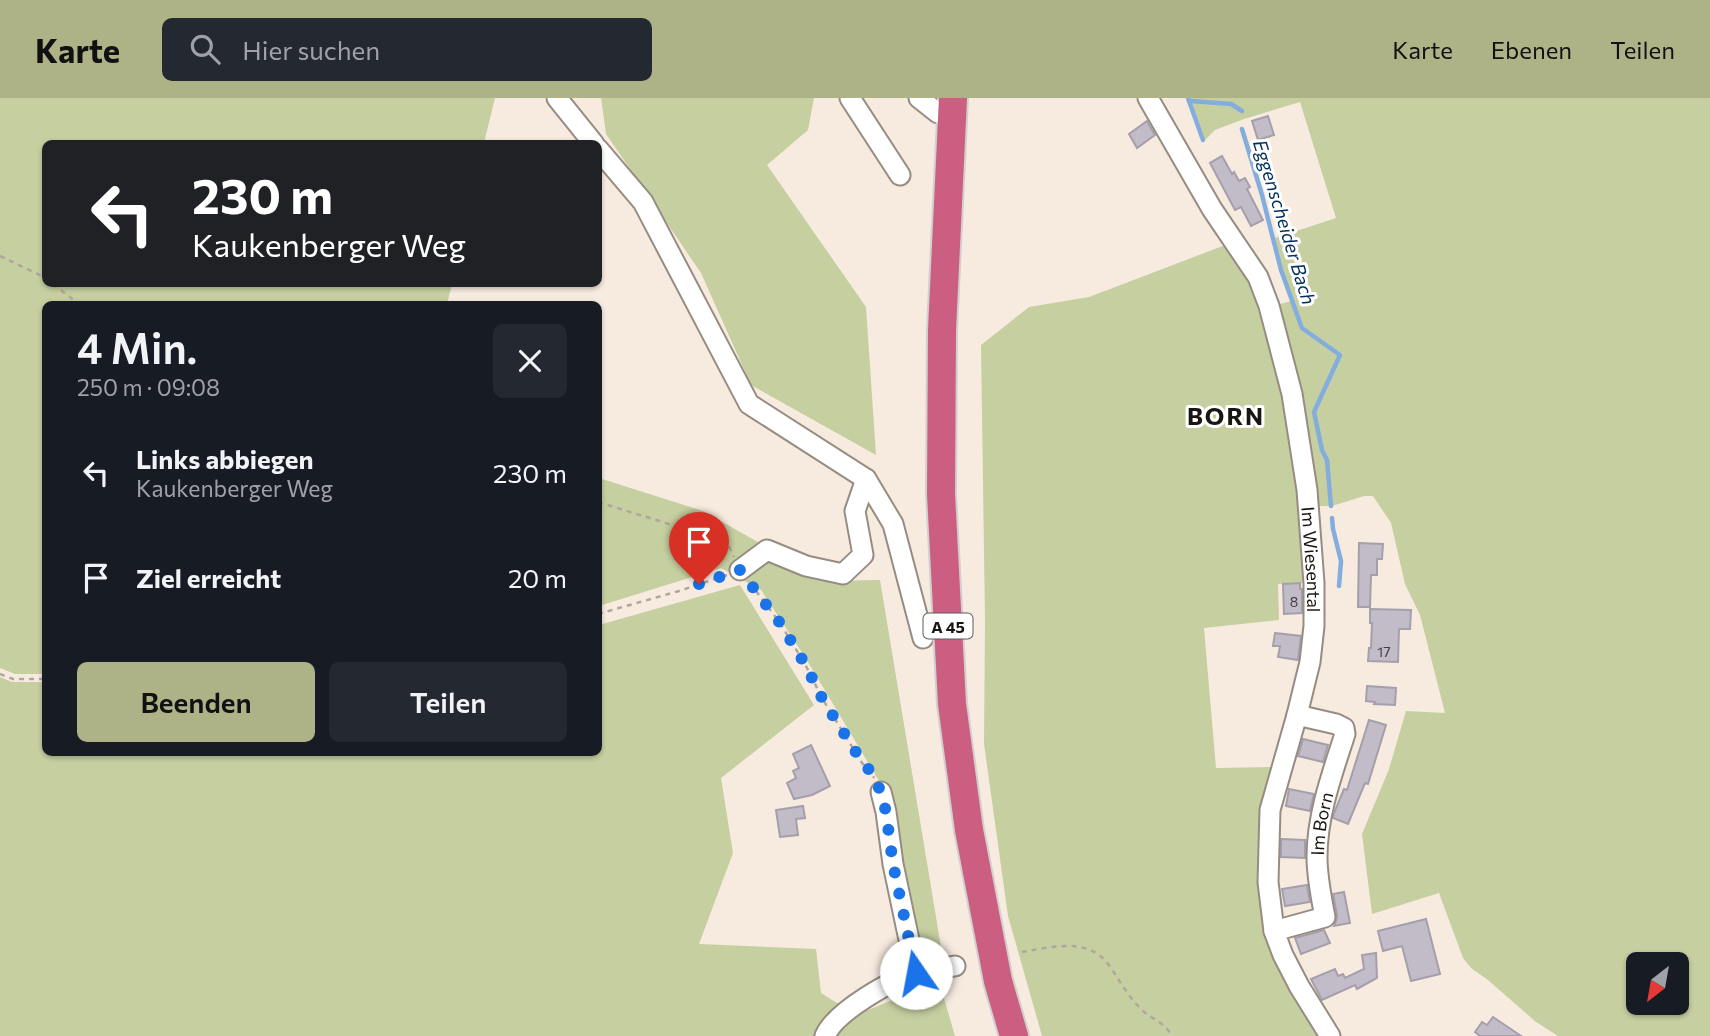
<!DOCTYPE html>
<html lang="de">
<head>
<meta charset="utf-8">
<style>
	:root { --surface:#171b24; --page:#242831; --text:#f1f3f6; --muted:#9ea1a6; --accent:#aeb287 }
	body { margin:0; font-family:Commissioner,sans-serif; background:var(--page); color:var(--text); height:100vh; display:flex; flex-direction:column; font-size:26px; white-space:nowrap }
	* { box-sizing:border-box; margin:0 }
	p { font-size:23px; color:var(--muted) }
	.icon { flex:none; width:38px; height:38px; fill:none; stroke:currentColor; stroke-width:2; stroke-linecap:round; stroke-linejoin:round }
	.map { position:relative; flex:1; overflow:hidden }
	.details { position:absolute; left:42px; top:203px; width:560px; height:455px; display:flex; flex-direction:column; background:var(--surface); border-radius:10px; box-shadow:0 2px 5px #0004 }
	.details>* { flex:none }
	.guide { position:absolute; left:42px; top:42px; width:560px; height:147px; border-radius:10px; box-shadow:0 2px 5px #0004; background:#202124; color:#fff; overflow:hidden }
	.needle { width:46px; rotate:211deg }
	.controls { position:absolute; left:1626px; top:854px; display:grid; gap:14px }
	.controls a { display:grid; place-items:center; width:63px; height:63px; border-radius:10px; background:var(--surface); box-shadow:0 2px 5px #0004; font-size:35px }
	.pin { position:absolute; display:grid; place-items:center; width:60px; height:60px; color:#fff; margin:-72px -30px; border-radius:50% 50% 50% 0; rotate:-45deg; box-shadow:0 0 7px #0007 }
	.pin .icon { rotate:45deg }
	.me { position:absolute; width:77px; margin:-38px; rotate:348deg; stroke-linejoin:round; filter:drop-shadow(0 0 5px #0008) }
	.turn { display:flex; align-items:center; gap:24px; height:147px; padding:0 35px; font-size:32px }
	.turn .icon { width:91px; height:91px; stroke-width:2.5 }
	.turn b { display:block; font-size:49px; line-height:60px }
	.round { display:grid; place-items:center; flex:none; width:74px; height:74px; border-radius:10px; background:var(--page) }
	.overview { display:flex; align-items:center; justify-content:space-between; height:119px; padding:0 35px }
	h1 { font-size:42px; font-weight:600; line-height:52px }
	.primary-button { display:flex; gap:14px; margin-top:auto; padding:14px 35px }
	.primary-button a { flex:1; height:80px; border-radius:10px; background:var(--accent); color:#111; font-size:28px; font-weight:600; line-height:80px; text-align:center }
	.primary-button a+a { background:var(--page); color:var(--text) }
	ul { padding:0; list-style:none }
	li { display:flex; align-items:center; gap:21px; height:105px; padding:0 35px }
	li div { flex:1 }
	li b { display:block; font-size:26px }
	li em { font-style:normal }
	header { display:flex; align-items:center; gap:42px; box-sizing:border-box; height:98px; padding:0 35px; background:var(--accent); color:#111 }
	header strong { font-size:33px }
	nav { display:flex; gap:38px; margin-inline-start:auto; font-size:24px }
	.search { width:490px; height:63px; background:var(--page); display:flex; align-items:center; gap:18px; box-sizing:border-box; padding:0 24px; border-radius:10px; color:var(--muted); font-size:26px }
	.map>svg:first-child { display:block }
	.green { fill:#c6cfa0; fill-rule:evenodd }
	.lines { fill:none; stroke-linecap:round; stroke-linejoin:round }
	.stream { stroke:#83addd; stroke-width:4.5 }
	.building { fill:#c2bbc8; stroke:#a59fab; stroke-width:2 }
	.minor-casing { stroke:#978c82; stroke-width:23 }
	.highway-casing { stroke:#d1d0cf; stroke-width:32 }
	.path { stroke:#b0a69d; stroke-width:2.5; stroke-dasharray:5 5; stroke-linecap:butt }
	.minor { stroke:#fff; stroke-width:19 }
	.highway { stroke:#cc5e82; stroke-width:28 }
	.route { stroke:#1a73e8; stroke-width:12; stroke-dasharray:0 21.6 }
	.labels { text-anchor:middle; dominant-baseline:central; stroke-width:6; stroke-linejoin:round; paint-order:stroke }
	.number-label { font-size:14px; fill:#433e3f }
	.shield { fill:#fff; stroke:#5e5b58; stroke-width:2 }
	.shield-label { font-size:16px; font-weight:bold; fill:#191511 }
	.street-label { font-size:18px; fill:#191511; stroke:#fff }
	.water-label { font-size:19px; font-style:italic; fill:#03315d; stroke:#fff }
	.district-label { font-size:24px; font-weight:bold; letter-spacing:2px; fill:#191511; stroke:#fff }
</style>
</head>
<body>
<header>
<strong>Karte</strong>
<div class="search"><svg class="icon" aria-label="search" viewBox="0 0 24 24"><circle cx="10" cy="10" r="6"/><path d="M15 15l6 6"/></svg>Hier suchen</div>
<nav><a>Karte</a><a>Ebenen</a><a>Teilen</a></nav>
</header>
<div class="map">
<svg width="1710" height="938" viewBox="0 0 1710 938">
	<rect width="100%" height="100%" fill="#f7ebe0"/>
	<g class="green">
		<path d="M0,0H495L484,45L46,46V186H452L447,206H46L45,576H15L0,570Z"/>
		<path d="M601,0H814L808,32L767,67L866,209L876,357L751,287L701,175L606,36Z"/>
		<path d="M1190,0H1710V938H1558L1536,924L1488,882L1471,870L1463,860L1439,795L1372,816L1362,736L1389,671L1406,613L1445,615L1420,517L1405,486L1391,425L1373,398H1364L1332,408L1328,362L1322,352L1315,315L1342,256L1304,229L1282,172L1275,140L1336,120L1300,4L1244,21L1215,32L1205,42ZM1638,866H1676V905H1638Z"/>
		<path d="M1228,146L1252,190L1282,296L1302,415L1307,485L1278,486L1279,522L1204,530L1216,670L1274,669L1260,799L1263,830L1278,866L1322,938H1042L1008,818L984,646L985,523L981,247L1029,209L1089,199Z"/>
		<path d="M1291,203L1302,231L1339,257L1313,315L1321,353L1326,363L1331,408H1317L1311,356L1298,277L1277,207Z"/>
		<path d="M599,380L703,413L827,483L880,482L942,855L924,857L879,683L805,559L761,492L721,470L599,508Z"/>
		<path d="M740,487L814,607L721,680L733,755L699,846L816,851L821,895L856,917L939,883L955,938H0V579L12,584H45L46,654H598L599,527Z"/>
	</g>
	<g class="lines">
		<g class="stream">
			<path d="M1188,0L1189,3H1191L1231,6L1242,13"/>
			<path d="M1189,3L1203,42"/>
			<path d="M1242,31L1262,97L1281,172L1302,230L1340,257L1314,314L1322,352L1327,362L1331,408"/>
			<path d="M1332,420L1333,431L1341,463L1339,488"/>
		</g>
	</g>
	<g class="building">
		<path d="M1268,18L1274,37L1258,42L1252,23Z"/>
		<path d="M1147,23L1155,37L1137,50L1129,36Z"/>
		<path d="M1222,58L1232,76L1234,74L1239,83L1245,80L1250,89L1247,91L1263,122L1251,128L1241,109L1235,112L1210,65Z"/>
		<path d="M1359,445L1383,446L1382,461H1377V477H1371L1370,509H1358Z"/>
		<path d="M1300,485V491H1302V515L1284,516L1283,486Z"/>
		<path d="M1370,511L1411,512L1410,531H1399L1398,564L1368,563L1369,550H1371L1372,525H1370Z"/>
		<path d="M1275,535L1301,538L1298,562L1278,559L1280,548H1273Z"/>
		<path d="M1367,588L1396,590L1395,607L1374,606L1375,604L1366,603Z"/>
		<path d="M1369,622L1386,627L1368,686L1365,685L1348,726L1333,720L1334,715L1344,691L1347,692Z"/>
		<path d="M1303,641L1328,647L1323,664L1298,658Z"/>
		<path d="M811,647L830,688L812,697L794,701L787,685L796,680L793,673L799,670L793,656Z"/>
		<path d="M1289,691L1314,696L1310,713L1286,708Z"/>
		<path d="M803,708L805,720L796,721L798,737L780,739L776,712Z"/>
		<path d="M1281,741L1305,742V760L1281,759Z"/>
		<path d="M1307,787L1310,804L1285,808L1282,791Z"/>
		<path d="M1344,794L1350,825L1334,828L1336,823L1337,817L1333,796Z"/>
		<path d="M1426,821L1440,876L1411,883L1402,848L1383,853L1378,833Z"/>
		<path d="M1324,832L1330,845L1301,856L1295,840Z"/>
		<path d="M1376,855L1377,880L1357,891L1355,887L1322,902L1311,881L1335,871L1338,878L1343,876L1345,880L1364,871L1362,857Z"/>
		<path d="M1493,919L1521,938H1480L1475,934L1482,924L1487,927Z"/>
	</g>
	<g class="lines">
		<defs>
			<g id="minor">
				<path d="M557,0L594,46"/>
				<path d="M850,0L900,77"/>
				<path d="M919,0L938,15"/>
				<path id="s1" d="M1148,0L1212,111L1258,179L1269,208L1292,296L1307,392L1314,485V528L1310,564L1297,617L1270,712L1268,784L1274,833L1283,857L1299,888L1330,938"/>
				<path d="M598,51L643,104L749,306L866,381L893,426L923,540"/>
				<path d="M740,472L767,452L806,468L843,476L863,457L855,413L866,381"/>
				<path d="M881,694L886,714L893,766L916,875"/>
				<path id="s2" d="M1274,833L1325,819C1321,799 1317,779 1317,759C1317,717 1332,676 1345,636L1344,630L1336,626L1297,617"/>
				<path d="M825,938C835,914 892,881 917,875C929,871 943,870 955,868"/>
			</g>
			<path id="highway" d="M953,0L942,232L941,396L952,606L969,732L998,883L1014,938"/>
		</defs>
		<use href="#minor" class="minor-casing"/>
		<use href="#highway" class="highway-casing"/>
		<g class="path">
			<path d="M0,158L46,180"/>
			<path d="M53,186L79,206"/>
			<path d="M598,404L727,444L734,459"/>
			<path d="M750,485L780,525L805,566L822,600L862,665L871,674L874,680"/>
			<path d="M598,516L679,493L727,477"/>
			<path d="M0,576L13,581H46"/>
			<path d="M1022,854C1051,849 1088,839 1108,866C1119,881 1127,897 1140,910C1150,921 1165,924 1172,938"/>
		</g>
		<use href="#minor" class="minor"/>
		<use href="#highway" class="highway"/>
	</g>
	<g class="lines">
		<path class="route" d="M699,486L740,472L780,525L805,566L822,600L862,664L871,674L881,694L886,714L893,766L916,875"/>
	</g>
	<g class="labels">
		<g class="number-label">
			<text x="1294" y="503">8</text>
			<text x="1384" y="553">17</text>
		</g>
		<rect class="shield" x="923.5" y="515.5" width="49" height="25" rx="5"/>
		<g class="shield-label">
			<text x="948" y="528">A 45</text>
		</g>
		<g class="street-label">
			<text stroke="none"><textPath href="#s1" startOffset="499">Im Wiesental</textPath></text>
			<text stroke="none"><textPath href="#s2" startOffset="147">Im Born</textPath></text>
		</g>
		<g class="water-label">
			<text transform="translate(1285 124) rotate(73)">Eggenscheider Bach</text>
		</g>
		<g class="district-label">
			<text x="1226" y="317">BORN</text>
		</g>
	</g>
</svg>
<div class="controls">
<a><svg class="needle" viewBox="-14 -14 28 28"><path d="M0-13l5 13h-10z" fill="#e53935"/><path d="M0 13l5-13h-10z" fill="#9ea1a6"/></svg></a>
</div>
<div class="pin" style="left:699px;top:486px;background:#d93025"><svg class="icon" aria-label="arrive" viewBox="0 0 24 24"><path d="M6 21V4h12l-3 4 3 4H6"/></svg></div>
<svg class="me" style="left:916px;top:875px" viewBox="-20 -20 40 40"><circle r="19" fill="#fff"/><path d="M0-13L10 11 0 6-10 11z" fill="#1a73e8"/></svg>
<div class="guide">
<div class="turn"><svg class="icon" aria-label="left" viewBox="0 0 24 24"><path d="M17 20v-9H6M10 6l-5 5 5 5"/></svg><div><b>230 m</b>Kaukenberger Weg</div></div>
</div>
<section class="details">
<div class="overview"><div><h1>4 Min.</h1><p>250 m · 09:08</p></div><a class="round"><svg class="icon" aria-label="close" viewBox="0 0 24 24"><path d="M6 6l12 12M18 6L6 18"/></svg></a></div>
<ul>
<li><svg class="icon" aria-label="left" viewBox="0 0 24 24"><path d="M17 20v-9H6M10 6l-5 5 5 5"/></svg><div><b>Links abbiegen</b><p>Kaukenberger Weg</p></div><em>230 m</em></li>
<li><svg class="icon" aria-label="arrive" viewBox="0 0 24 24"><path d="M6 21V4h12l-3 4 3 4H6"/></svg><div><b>Ziel erreicht</b></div><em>20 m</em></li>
</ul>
<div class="primary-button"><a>Beenden</a><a>Teilen</a></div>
</section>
</div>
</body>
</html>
